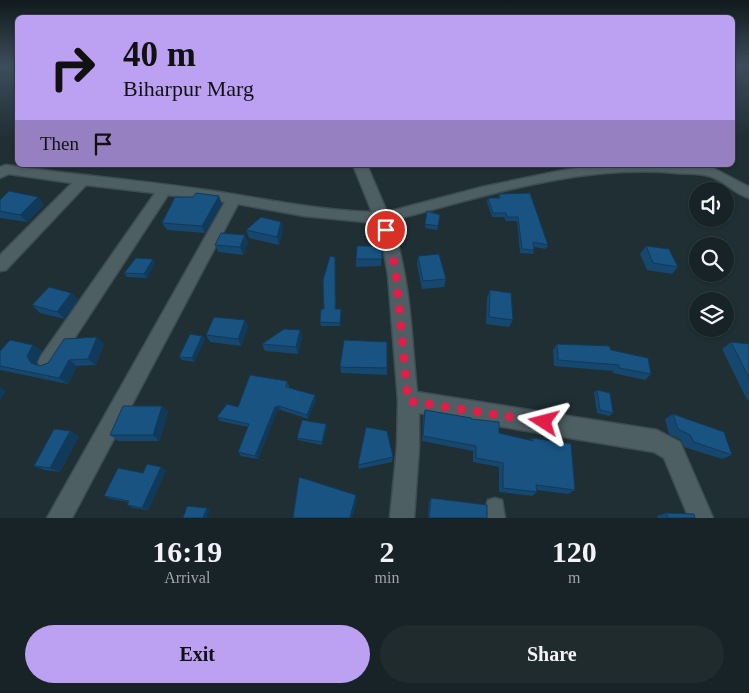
<!DOCTYPE html>
<html lang="en">
<head>
<meta charset="utf-8">
<style>
	:root { --surface:#172326; --page:#202b2e; --text:#f1f3f6; --muted:#9ea4a7; --line:#364043; --accent:#bca0f2 }
	body { margin:0; font-family:Georgia,serif; background:var(--page); color:var(--text); height:100vh; display:flex; flex-direction:column; font-size:19px; white-space:nowrap }
	* { box-sizing:border-box; margin:0 }
	p { font-size:16px; color:var(--muted) }
	.icon { flex:none; width:28px; height:28px; fill:none; stroke:currentColor; stroke-width:2; stroke-linecap:round; stroke-linejoin:round }
	.map { position:relative; height:518px; overflow:hidden }
	.sheet { display:flex; flex-direction:column; background:var(--surface); flex:1 }
	.sheet>* { flex:none }
	.top-card { position:absolute; left:15px; top:15px; width:720px; height:152px; border-radius:8px; box-shadow:0 1px 4px #0004,0 0 0 1px var(--line); background:#bca0f2; color:#111; overflow:hidden }
	.controls { position:absolute; left:689px; top:182px; display:grid; gap:10px }
	.controls a { display:grid; place-items:center; width:45px; height:45px; border-radius:50%; background:var(--surface); box-shadow:0 1px 4px #0004,0 0 0 1px var(--line); font-size:25px }
	.pin { position:absolute; display:grid; place-items:center; width:42px; height:42px; color:#fff; margin:-21px; border:2px solid #fff; border-radius:50%; box-shadow:0 1px 5px #0007 }
	.me { position:absolute; width:55px; margin:-28px; rotate:279deg; stroke-linejoin:round; filter:drop-shadow(0 0 4px #0008) }
	.turn { display:flex; align-items:center; gap:18px; height:105px; padding:0 25px; font-size:22px }
	.turn .icon { width:65px; height:65px; stroke-width:2.5 }
	.turn b { display:block; font-size:35px; line-height:42px }
	.then { display:flex; align-items:center; height:48px; padding:0 25px; background:#0003; gap:10px; font-size:19px }
	.eta { display:flex; justify-content:space-evenly; align-items:center; height:85px; text-align:center }
	.eta b { font-size:30px; font-weight:700; line-height:35px }
	.cta { display:flex; gap:10px; margin-top:auto; padding:10px 25px }
	.cta a { flex:1; height:58px; border-radius:30px; background:var(--accent); color:#111; font-size:20px; font-weight:700; line-height:58px; text-align:center }
	.cta a+a { background:var(--page); color:var(--text) }
	.map>svg:first-child { display:block }
	.lines { fill:none; stroke-linecap:round; stroke-linejoin:round }
	.pedestrian-casing { stroke:#3d4c50; stroke-width:3 }
	.minor-casing { stroke:#3d4c50; stroke-width:3 }
	.pedestrian { fill:#4d5f63; fill-rule:evenodd }
	.minor { fill:#4d5f63; fill-rule:evenodd }
	.wall { fill:#15476f }
	.shaded-wall { fill:#113a5a }
	.building { fill:#185381; stroke:#113a5a }
	.route { stroke:#e11d48; stroke-width:9; stroke-dasharray:0 16.2 }
</style>
</head>
<body>
<div class="map">
<svg width="749" height="518" viewBox="0 0 749 518">
	<rect width="100%" height="100%" fill="#1f2f33"/>
	<g class="lines">
		<defs>
			<path id="pedestrian" d="M495,498L502,500L505,518H487L486,507L488,500Z"/>
			<path id="minor" d="M6,165C73,175 140,180 206,190C261,198 316,210 372,212L353,165H367L387,212L482,187L559,171L596,165H681L713,168L749,187V198C734,194 723,180 709,176C698,173 686,174 675,173C578,164 483,197 390,221C411,274 411,336 417,392L657,430L680,442L713,518H689L664,458L654,452L419,413V447L414,518H390L397,447L398,401L388,275L382,241L376,223L304,216L238,204L72,518H47L225,202L168,195L55,368L48,371L41,368L38,362L41,356L155,193L86,185L6,270L0,271V255L72,183L9,174L0,178V167Z"/>
		</defs>
		<use href="#pedestrian" class="pedestrian-casing"/>
		<use href="#minor" class="minor-casing"/>
		<use href="#pedestrian" class="pedestrian"/>
		<use href="#minor" class="minor"/>
	</g>
	<g class="wall">
		<path d="M499,194L548,245L546,249L534,247V250L533,254L520,253L517,221H506L504,217H492L487,202L488,198H498Z"/>
		<path d="M38,197L44,205L27,222L0,218V211Z"/>
		<path d="M222,204L205,233L167,230L162,223Z"/>
		<path d="M427,211L440,215L437,230L425,228Z"/>
		<path d="M281,222L283,230L279,245L249,238L246,230Z"/>
		<path d="M248,242L243,255L218,252L215,245Z"/>
		<path d="M382,246L381,266L356,267V259Z"/>
		<path d="M646,246L678,267L672,274L647,270L640,254Z"/>
		<path d="M418,256L446,279L444,287L422,289L417,264Z"/>
		<path d="M335,257L336,309H341L340,326H321L320,322L324,309Z"/>
		<path d="M155,263L147,278L127,277L124,273Z"/>
		<path d="M490,290L513,320L509,327L486,324L487,298Z"/>
		<path d="M71,293L78,300L65,319L40,313L32,305Z"/>
		<path d="M245,320L248,327L241,346L210,342L206,335Z"/>
		<path d="M300,330L302,337L298,354L265,351L262,344Z"/>
		<path d="M202,336L205,339L194,362L182,360L179,357Z"/>
		<path d="M731,342L749,344V400H747L722,349Z"/>
		<path d="M104,344L96,365L77,366L68,384L0,370V351L33,345L42,351L36,363L38,366H40Z"/>
		<path d="M557,344L611,350L651,374L645,380L613,373V371L554,366L553,350Z"/>
		<path d="M340,367L387,368V375L341,373Z"/>
		<path d="M287,381L289,386V387L316,400L308,419L281,410L277,411L258,459L241,456L238,452L248,427L220,421L217,417Z"/>
		<path d="M597,390L613,413L609,416L597,413L594,393Z"/>
		<path d="M162,406L168,412L159,441H118L110,435Z"/>
		<path d="M425,410L471,419L499,433L530,440L532,438L575,490L568,494L537,490V492L532,496L499,492V467L473,462V451L422,441L423,416Z"/>
		<path d="M673,414L732,455L722,459L684,447L681,440L669,434L665,419Z"/>
		<path d="M326,424L327,427L322,445L298,440L297,438Z"/>
		<path d="M70,431L79,436L60,472L44,470L34,466Z"/>
		<path d="M393,457L392,462L359,469L358,465Z"/>
		<path d="M161,467L166,470L148,510L133,508L127,505L128,502L111,499L104,496Z"/>
		<path d="M431,498L487,518H428L429,502Z"/>
		<path d="M666,513L695,518H658L657,516Z"/>
	</g>
	<g class="shaded-wall">
		<path d="M219,196L222,204L205,233L202,226Z"/>
		<path d="M38,197L44,205L27,222L20,215Z"/>
		<path d="M281,222L283,230L279,245L277,237Z"/>
		<path d="M245,235L248,242L243,255L240,247Z"/>
		<path d="M153,259L155,263L147,278L144,274Z"/>
		<path d="M71,293L78,300L65,319L57,312Z"/>
		<path d="M245,320L248,327L241,346L238,339Z"/>
		<path d="M300,330L302,337L298,354L296,347Z"/>
		<path d="M202,336L205,339L194,362L192,358Z"/>
		<path d="M97,337L104,344L96,365L88,359Z"/>
		<path d="M33,345L42,351L36,363L40,370L31,363L27,356Z"/>
		<path d="M69,360L77,366L68,384L59,378Z"/>
		<path d="M1,387L6,391L0,401V389Z"/>
		<path d="M315,395L316,400L308,419L307,415Z"/>
		<path d="M162,406L168,412L159,441L153,435Z"/>
		<path d="M279,406L281,410L277,411L258,459L255,456L275,407Z"/>
		<path d="M326,424L327,427L322,445V442Z"/>
		<path d="M70,431L79,436L60,472L50,468Z"/>
		<path d="M161,467L166,470L148,510L142,508Z"/>
		<path d="M356,495L357,501L352,518H350Z"/>
		<path d="M207,508L210,510L207,518H203Z"/>
	</g>
	<g class="building">
		<path d="M9,191L38,197L20,215L0,211V200Z"/>
		<path d="M196,193L219,196L202,226L162,223L175,197H193Z"/>
		<path d="M530,193L548,245L533,242L534,250L522,249L518,217H507L506,213H493L488,198H500L499,194Z"/>
		<path d="M427,211L440,215L438,226L425,224Z"/>
		<path d="M261,217L281,222L277,237L246,230Z"/>
		<path d="M221,233L245,235L240,247L215,245Z"/>
		<path d="M357,246H382V259H356Z"/>
		<path d="M646,246L669,249L678,267L653,263Z"/>
		<path d="M439,254L446,279L423,281L418,256Z"/>
		<path d="M330,256L335,257V309H341L340,323L320,322L321,309H324L323,280Z"/>
		<path d="M136,258L153,259L144,274L124,273Z"/>
		<path d="M49,287L71,293L57,312L32,305Z"/>
		<path d="M490,290L511,293L513,320L489,317Z"/>
		<path d="M214,317L245,320L238,339L206,335Z"/>
		<path d="M284,329L300,330L296,347L262,344Z"/>
		<path d="M190,334L202,336L192,358L179,357Z"/>
		<path d="M97,337L88,359L69,360L59,378L0,366V351L10,340L33,345L27,356L31,363L40,366L48,363L64,339Z"/>
		<path d="M344,340L387,342V368L340,367Z"/>
		<path d="M731,342L749,344V378Z"/>
		<path d="M557,344L609,346L611,350L648,358L651,374L619,368V365L558,360Z"/>
		<path d="M250,375L287,381L286,387L315,395L307,415L279,406L275,407L255,456L238,452L249,424L217,417L227,404L238,407Z"/>
		<path d="M597,390L610,393L613,413L600,410Z"/>
		<path d="M123,406H162L153,435H110Z"/>
		<path d="M425,410L471,418V419L499,422V433L533,441L532,438L571,444L575,490L536,485L537,492L503,488V463L476,458V446L423,436Z"/>
		<path d="M673,414L724,432L732,455L694,442L690,435L678,429Z"/>
		<path d="M302,420L326,424L322,442L297,438Z"/>
		<path d="M366,427L387,431L393,457L358,465Z"/>
		<path d="M54,429L70,431L50,468L34,466Z"/>
		<path d="M147,464L161,467L142,508L127,505L129,501L104,496L118,468L143,473Z"/>
		<path d="M299,477L356,495L350,518H293Z"/>
		<path d="M431,498L487,505V518H429Z"/>
		<path d="M187,506L207,508L203,518H183Z"/>
		<path d="M666,513L694,514L695,518H668Z"/>
	</g>
	<linearGradient id="sky" x2="0" y2="1"><stop stop-color="#111a1c"/><stop offset="0.48" stop-color="#3c4d5b"/><stop offset="1" stop-color="#3c4d5b" stop-opacity="0"/></linearGradient>
	<rect width="749" height="138" fill="url(#sky)"/>
	<g class="lines">
		<path class="route" d="M386,230L390,241L396,275L408,401L544,422"/>
	</g>
</svg>
<div class="controls">
<a><svg class="icon" aria-label="sound" viewBox="0 0 24 24"><path d="M4 9h4l5-4v14l-5-4H4zM17 9q2 3 0 6"/></svg></a>
<a><svg class="icon" aria-label="search" viewBox="0 0 24 24"><circle cx="10" cy="10" r="6"/><path d="M15 15l6 6"/></svg></a>
<a><svg class="icon" aria-label="layers" viewBox="0 0 24 24"><path d="M12 4l9 5-9 5-9-5zM3 14l9 5 9-5"/></svg></a>
</div>
<div class="pin" style="left:386px;top:230px;background:#d93025"><svg class="icon" aria-label="arrive" viewBox="0 0 24 24"><path d="M6 21V4h12l-3 4 3 4H6"/></svg></div>
<svg class="me" style="left:544px;top:422px" viewBox="-20 -20 40 40"><path d="M0-17L14 15 0 8-14 15z" fill="#e11d48" stroke="#fff" stroke-width="4"/></svg>
<div class="top-card">
<div class="turn"><svg class="icon" aria-label="right" viewBox="0 0 24 24"><path d="M7 20v-9h11M14 6l5 5-5 5"/></svg><div><b>40 m</b>Biharpur Marg</div></div>
<div class="then">Then<svg class="icon" aria-label="arrive" viewBox="0 0 24 24"><path d="M6 21V4h12l-3 4 3 4H6"/></svg></div>
</div>
</div>
<section class="sheet">
<div class="eta">
<div><b>16:19</b><p>Arrival</p></div>
<div><b>2</b><p>min</p></div>
<div><b>120</b><p>m</p></div>
</div>
<div class="cta"><a>Exit</a><a>Share</a></div>
</section>
</body>
</html>
